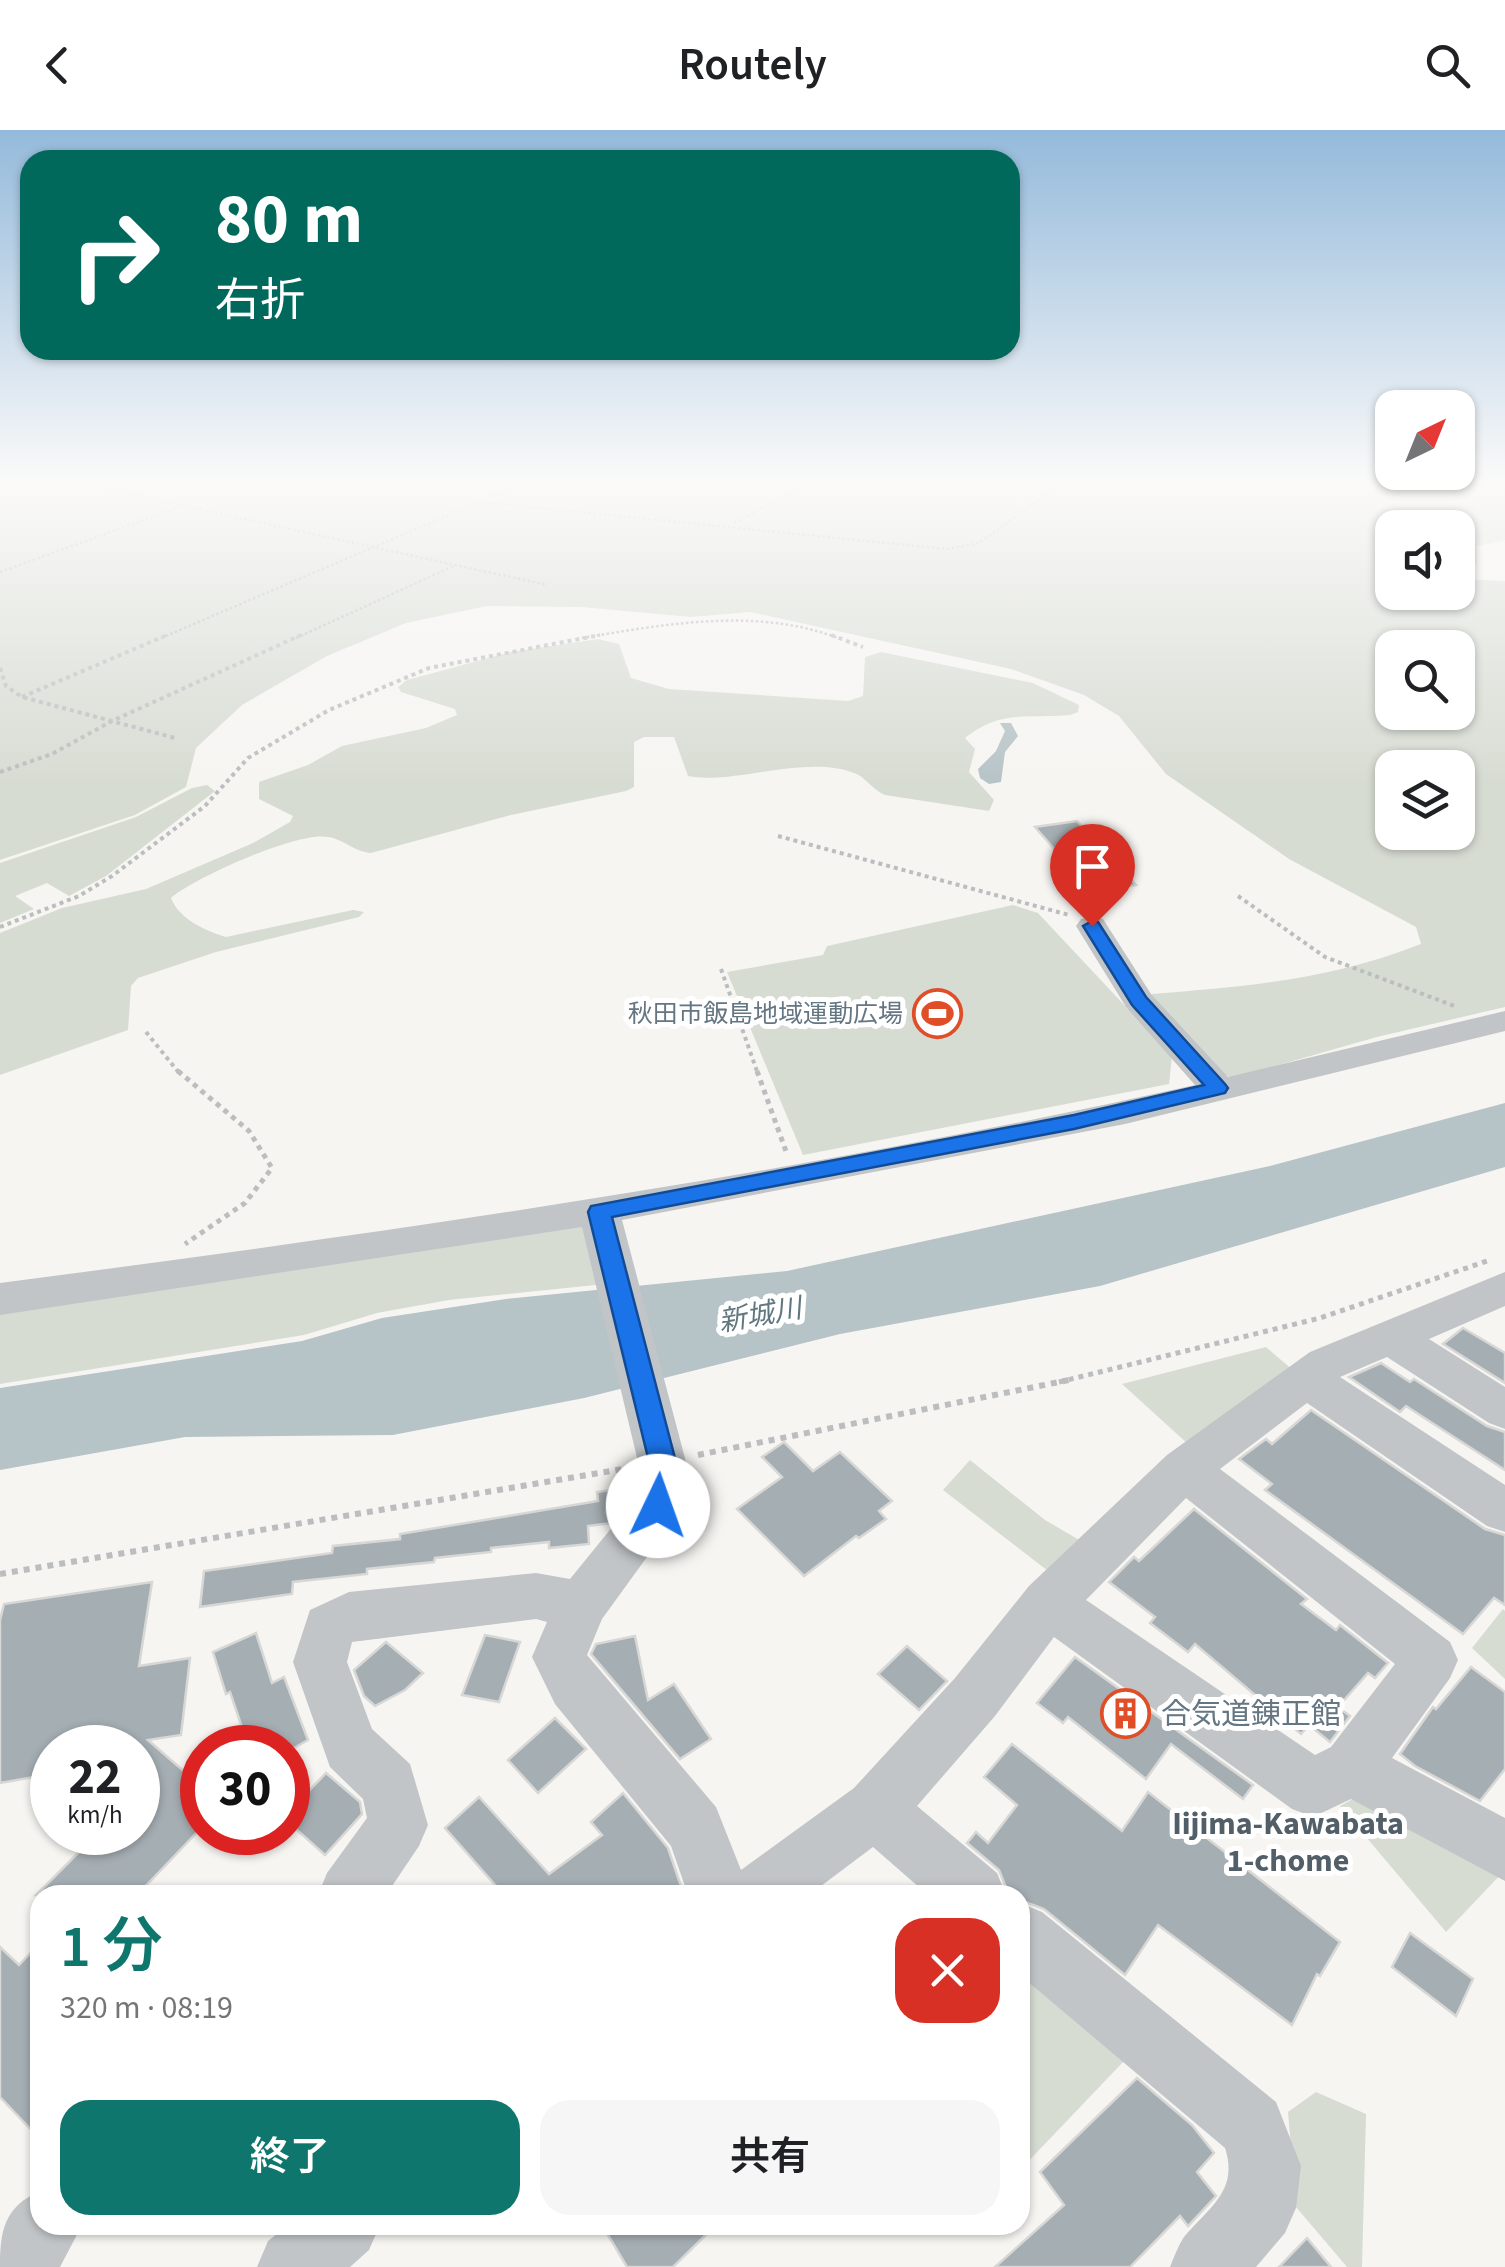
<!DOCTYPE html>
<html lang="ja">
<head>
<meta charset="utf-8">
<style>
	:root { --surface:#fff; --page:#f6f6f6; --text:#202124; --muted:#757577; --accent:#0f766e }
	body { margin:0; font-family:"Source Sans 3","Noto Sans JP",sans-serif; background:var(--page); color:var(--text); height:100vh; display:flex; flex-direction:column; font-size:38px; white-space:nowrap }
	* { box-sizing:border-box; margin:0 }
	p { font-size:32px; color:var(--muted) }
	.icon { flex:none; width:55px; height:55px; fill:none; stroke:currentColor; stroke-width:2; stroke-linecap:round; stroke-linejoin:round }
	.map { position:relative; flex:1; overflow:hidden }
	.panel { position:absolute; left:30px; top:1755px; width:1000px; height:350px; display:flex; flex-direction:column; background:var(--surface); border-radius:30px; box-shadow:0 2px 8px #0004 }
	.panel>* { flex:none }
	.guide { position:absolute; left:20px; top:20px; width:1000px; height:210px; border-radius:30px; box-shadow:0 2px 8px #0004; background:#00695c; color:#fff; overflow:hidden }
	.needle { width:65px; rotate:43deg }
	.buttons { position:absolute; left:1375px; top:260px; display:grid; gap:20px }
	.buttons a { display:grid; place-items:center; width:100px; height:100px; border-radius:20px; background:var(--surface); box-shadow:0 2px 8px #0004; font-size:50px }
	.speed { position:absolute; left:30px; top:1595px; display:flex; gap:20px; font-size:50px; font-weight:700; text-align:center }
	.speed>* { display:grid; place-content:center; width:130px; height:130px; border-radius:50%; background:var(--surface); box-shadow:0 2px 8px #0004; line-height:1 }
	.speed small { font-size:25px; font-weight:400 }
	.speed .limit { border:15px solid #d22; background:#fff; color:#111 }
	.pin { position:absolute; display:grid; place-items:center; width:85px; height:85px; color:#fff; margin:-102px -42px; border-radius:50% 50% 50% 0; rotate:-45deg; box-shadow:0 0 10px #0007 }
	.pin .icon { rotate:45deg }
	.me { position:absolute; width:110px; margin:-55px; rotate:3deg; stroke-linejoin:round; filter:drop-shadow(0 0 8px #0008) }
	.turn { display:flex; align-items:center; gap:35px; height:210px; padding:0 30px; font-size:45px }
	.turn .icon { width:130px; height:130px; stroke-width:2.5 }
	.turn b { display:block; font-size:70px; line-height:85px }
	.round { display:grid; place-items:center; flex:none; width:105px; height:105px; border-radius:30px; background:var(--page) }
	.headline { display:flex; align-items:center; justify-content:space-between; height:170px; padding:0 30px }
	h1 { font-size:60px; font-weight:600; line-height:75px; color:var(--accent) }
	.action { display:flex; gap:20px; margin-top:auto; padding:20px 30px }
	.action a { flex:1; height:115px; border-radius:30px; background:var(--accent); color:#fff; font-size:40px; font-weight:600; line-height:115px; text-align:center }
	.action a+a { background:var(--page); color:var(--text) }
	header { display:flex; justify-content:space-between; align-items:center; height:130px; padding:0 30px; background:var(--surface); font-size:45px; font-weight:600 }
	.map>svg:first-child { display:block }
	.green { fill:#d7dcd3; fill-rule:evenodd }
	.water { fill:#b6c3c7 }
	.building { fill:#a5aeb3; stroke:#d7d7d5; stroke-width:2.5 }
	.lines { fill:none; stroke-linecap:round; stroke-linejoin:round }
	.path-far3 { stroke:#bbbdbf; stroke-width:2.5; stroke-dasharray:2.5 2.5; stroke-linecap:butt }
	.path-far2 { stroke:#bbbdbf; stroke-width:4; stroke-dasharray:4 4; stroke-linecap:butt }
	.path-far1 { stroke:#bbbdbf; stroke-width:5; stroke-dasharray:5 5; stroke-linecap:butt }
	.path { stroke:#bbbdbf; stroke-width:6; stroke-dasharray:6 6; stroke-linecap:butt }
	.minor { fill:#c1c5c8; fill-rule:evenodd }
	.route { fill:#1a73e8; stroke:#114b97; stroke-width:2.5 }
	.labels { text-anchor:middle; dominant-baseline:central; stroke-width:10; stroke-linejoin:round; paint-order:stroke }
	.poi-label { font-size:25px; fill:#657683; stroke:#fff; text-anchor:end }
	.water-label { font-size:28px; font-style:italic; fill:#60777f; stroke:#fff }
	.near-poi-label { font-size:30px; fill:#657683; stroke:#fff; text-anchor:start }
	.near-neighbourhood-label { font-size:32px; font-weight:bold; fill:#535f68; stroke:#fff }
</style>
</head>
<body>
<header><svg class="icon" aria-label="back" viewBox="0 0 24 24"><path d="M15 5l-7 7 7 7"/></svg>Routely<svg class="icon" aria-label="search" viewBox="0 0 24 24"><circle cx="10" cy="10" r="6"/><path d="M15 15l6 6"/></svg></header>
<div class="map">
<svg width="1505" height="2137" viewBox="0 0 1505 2137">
	<rect width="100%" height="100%" fill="#f6f5f2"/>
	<g class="green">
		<path d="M0,355H1505V410L1476,416L1477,434L1458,437V398H1392V462H1458V449L1505,451V877L1377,907L1233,948L1222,944L1152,871V864C1250,856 1329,850 1421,814L1416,797L1289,729L1166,644L1119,586L1084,565L1011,539L750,482L691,487L581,477L487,476L406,493L327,526L242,575L196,618L186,657L135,685L0,730ZM1392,518H1458V582H1392ZM1392,638H1458V702H1392Z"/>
		<path d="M598,509L619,514L631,548L669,559L848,571L863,566L865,527L881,522L1033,553L1079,575L1078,582L1070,585C1026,589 1002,579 965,608L975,619L969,642L994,670L989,681L885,665C871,659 866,647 854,643C806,624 734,655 688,646L674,607H644L634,612V657L626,661L511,685L371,723C354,722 344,709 328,707C298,701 194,748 171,768C179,789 206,801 226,807L353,780L364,782L359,787L216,822L138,848L131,856L128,900L0,945V803L62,778L146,759L253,713L290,692L293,686L259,669V652L308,635L342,616L426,598L457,585L455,579L401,562L398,557L407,550L511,522Z"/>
		<path d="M207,655L215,661L106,746L69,766L47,753L15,766L34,779L0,793V733L136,687L192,658Z"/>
		<path d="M1013,775L1038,783L1172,926L1169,954L803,1025L727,842L823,825L827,816Z"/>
		<path d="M592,1091L605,1154L449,1170L377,1183L304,1205L0,1254V1175Z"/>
		<path d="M1266,1217L1294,1241L1189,1315L1122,1254Z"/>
		<path d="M970,1330L1045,1390L1081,1411L1048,1441L943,1360Z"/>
		<path d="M1503,1479L1505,1481V1549L1472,1518Z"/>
		<path d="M1367,1661L1505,1740L1446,1802L1340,1676Z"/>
		<path d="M1034,1851L1125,1930L1020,2040V1859Z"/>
		<path d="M1316,1962L1366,1984L1362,2137H1347L1296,2077L1288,1982Z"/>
	</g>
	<g class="water">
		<path d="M1000,593H1011L1018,606L1005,622L1001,652L989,654L980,648L978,639L996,621L1005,601Z"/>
		<path d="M1505,973V1037L1100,1156L840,1204L584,1268L393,1305L185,1307L0,1340V1258L302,1211L382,1188L506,1169L787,1141L1270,1036Z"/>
	</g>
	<g class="building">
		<path d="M1077,691L1136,755L1092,762L1035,697Z"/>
		<path d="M1463,1198L1505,1223V1253L1443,1214Z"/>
		<path d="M1381,1233L1410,1252L1414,1249L1487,1296L1505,1302V1340L1406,1276L1400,1282L1349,1247Z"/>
		<path d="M1311,1280L1485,1399L1505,1405V1475L1494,1468L1463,1504L1265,1360L1272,1354L1239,1329L1266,1309L1272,1314Z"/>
		<path d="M784,1312L813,1341L840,1322L892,1371L879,1381L886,1389L859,1408L856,1406L804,1446L737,1379L782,1347L762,1327Z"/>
		<path d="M625,1358L627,1373L611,1393L588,1396L589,1414L549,1418V1412L491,1418V1422L435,1428L434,1432L367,1439V1444L293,1452L292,1464L200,1477L204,1441L332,1423L333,1416L400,1409V1404L598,1371L597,1362Z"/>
		<path d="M1194,1379L1307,1469L1301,1474L1336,1500L1340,1495L1388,1533L1375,1548L1368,1543L1338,1577L1350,1586L1330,1612L1309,1595L1301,1604L1195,1514L1188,1522L1150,1493L1155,1487L1109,1452L1134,1427L1139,1431Z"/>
		<path d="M152,1452L139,1536L190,1528L181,1605L148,1610L202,1657V1697L137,1765H36L99,1702H138V1618H52L51,1644L0,1653V1490L4,1474Z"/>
		<path d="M256,1503L272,1553L284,1547L308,1610L294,1618H249L230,1562L226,1564L213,1522Z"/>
		<path d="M485,1505L520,1512L499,1572L462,1565Z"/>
		<path d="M635,1506L648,1570L674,1554L711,1609L680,1629L591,1524L596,1514Z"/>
		<path d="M386,1512L423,1543L405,1560L375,1576L364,1566L354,1540Z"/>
		<path d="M907,1516L947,1551L919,1580L878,1544Z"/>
		<path d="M1075,1527L1253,1655L1243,1669L1171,1614L1146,1649L1068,1587L1063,1593L1037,1573Z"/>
		<path d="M1471,1537L1505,1562V1639L1480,1671L1415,1636L1400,1624L1433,1577L1436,1579Z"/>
		<path d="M555,1588L586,1619L538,1663L508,1630Z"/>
		<path d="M1012,1614L1122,1701L1148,1662L1340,1812L1320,1846L1317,1844L1292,1895L1158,1795L1125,1845L1044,1779L1020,1770V1765H1009L999,1740L967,1713L976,1702L988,1713L1017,1675L984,1647Z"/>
		<path d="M326,1643L360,1672L362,1684L325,1725L288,1692V1683Z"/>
		<path d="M623,1663L668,1718L684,1765H504L445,1698L479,1667L549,1744L602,1705L591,1692Z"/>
		<path d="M1410,1803L1473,1849L1456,1886L1392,1837Z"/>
		<path d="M40,1813V2009L0,1967V1817L19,1835Z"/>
		<path d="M1137,1948L1192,1995L1214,2023L1197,2042L1216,2066L1188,2096L1180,2086L1130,2137H995L1064,2075L1040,2042Z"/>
		<path d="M602,2095H716L673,2137H627Z"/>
		<path d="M1307,2108L1331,2137H1279Z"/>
	</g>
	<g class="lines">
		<g class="path-far3">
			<path d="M88,355L547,455"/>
			<path d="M479,372L947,419L979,413L1059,355"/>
			<path d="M734,393L805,355"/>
			<path d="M0,442L182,376"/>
			<path d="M161,508L519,355"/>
			<path d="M296,508L456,435"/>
			<path d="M582,508C667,494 756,477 838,508"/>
		</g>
		<g class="path-far2">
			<path d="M831,505L863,517"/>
			<path d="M0,538L6,556L22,567L175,608"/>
			<path d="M22,567L167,505"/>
			<path d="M0,642L52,624L112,591L301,505"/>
			<path d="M778,706L1069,785"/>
			<path d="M1238,766L1325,827L1457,877"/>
			<path d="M0,797L79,766L112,746L205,676L248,628L329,580L429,538L600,505"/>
			<path d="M721,839L758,944"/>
			<path d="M146,902L180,944"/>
		</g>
		<g class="path-far1">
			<path d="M178,941L249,1001L272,1038L245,1073L185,1114"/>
			<path d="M757,941L787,1024"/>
			<path d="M1059,1252L1320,1188L1487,1131"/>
		</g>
		<g class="path">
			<path d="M698,1325L1069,1250"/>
			<path d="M0,1444L623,1339"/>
		</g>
		<g class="minor">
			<path d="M1092,787L1103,789L1151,864L1228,947L1505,881V901L1125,994L622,1090L686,1332L684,1376L602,1489L587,1525L716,1677L741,1740L854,1658L955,1548L1029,1456L1167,1325L1310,1222L1505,1142V1176L1429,1209L1505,1257V1299L1489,1293L1387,1227L1340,1247L1505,1355V1402L1487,1396L1307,1273L1220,1339L1450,1512L1458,1530L1450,1548L1392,1628L1505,1688V1751L1351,1669L1313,1687L1292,1679L1054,1507L995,1586L917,1676L997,1743L1006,1765H928L873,1717L809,1765H688L671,1716L555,1574L532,1527L547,1492L536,1489L352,1512L347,1532L372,1599L410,1634L428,1695L419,1716L386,1765H318L327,1743L367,1688L363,1669L330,1637L293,1532L310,1480L349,1462L536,1443L570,1449L635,1369L638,1332L582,1097L0,1185V1153C400,1101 801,1043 1195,955L1126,877L1076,796L1081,789ZM1186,1368L1395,1534L1331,1617L1315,1625L1086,1470Z"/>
			<path d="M1020,1773L1042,1782L1276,1972L1301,2036L1296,2078L1285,2103L1256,2137H1170C1174,2127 1178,2116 1184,2107C1209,2077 1239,2061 1225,2018L1020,1845Z"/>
			<path d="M40,2061V2095H82L60,2137H0C0,2101 4,2077 40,2061Z"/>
			<path d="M288,2095H380L369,2120L350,2137H257L268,2111Z"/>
		</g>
	</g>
	<linearGradient id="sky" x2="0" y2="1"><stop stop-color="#94badb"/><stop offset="0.54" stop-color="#fbfaf9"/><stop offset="1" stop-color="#fbfaf9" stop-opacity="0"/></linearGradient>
	<rect width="1505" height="654" fill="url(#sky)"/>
	<path class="route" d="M1092,791L1098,792L1146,867L1225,954L1228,958L1225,963L1074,999L612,1087L676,1332L668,1384L658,1388L649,1384L644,1376L649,1332L588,1082L591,1076L1074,985L1204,955L1132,875L1083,796Z"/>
	<defs>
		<symbol id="stadium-ring" viewBox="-11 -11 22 22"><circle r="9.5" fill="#fff" stroke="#e04e28" stroke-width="1.5"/><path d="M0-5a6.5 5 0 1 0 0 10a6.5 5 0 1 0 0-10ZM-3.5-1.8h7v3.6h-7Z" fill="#e04e28"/></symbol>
		<symbol id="building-ring" viewBox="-11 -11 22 22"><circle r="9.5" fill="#fff" stroke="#e04e28" stroke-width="1.5"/><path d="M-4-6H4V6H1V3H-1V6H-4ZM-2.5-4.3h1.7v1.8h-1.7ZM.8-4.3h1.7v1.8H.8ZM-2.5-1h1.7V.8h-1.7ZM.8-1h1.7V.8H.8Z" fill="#e04e28"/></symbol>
	</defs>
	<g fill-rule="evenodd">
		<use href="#stadium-ring" x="910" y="856" width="55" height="55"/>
		<use href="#building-ring" x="1098" y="1556" width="55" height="55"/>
	</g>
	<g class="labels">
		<g class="poi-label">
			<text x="903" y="884">秋田市飯島地域運動広場</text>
		</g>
		<g class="water-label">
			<text transform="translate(760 1185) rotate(-10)">新城川</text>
		</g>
		<g class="near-poi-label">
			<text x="1161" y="1584">合気道錬正館</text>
		</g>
		<g class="near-neighbourhood-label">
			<text x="1288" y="1694">Iijima-Kawabata<tspan x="1288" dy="37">1-chome</tspan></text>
		</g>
	</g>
</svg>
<div class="buttons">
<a><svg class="needle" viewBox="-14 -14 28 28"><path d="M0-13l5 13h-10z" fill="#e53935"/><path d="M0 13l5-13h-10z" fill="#757577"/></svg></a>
<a><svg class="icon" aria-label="sound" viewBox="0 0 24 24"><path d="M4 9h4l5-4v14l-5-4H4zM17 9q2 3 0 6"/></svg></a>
<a><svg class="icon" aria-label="search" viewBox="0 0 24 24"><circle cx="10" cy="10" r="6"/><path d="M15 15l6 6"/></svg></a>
<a><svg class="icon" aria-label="layers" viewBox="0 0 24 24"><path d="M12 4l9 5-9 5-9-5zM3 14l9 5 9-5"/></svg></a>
</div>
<div class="speed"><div>22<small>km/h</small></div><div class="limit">30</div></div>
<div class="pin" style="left:1092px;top:796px;background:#d93025"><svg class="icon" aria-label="arrive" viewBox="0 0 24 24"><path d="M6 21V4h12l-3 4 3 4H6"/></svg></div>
<svg class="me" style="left:658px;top:1376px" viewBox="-20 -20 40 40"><circle r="19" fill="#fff"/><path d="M0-13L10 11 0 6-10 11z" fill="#1a73e8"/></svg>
<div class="guide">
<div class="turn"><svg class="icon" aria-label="right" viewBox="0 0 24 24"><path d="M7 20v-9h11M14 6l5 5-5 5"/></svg><div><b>80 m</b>右折</div></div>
</div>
<section class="panel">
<div class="headline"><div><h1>1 分</h1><p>320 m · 08:19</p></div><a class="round" style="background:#d93025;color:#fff"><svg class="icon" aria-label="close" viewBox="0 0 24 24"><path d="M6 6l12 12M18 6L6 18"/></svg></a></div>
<div class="action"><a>終了</a><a>共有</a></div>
</section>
</div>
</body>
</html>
